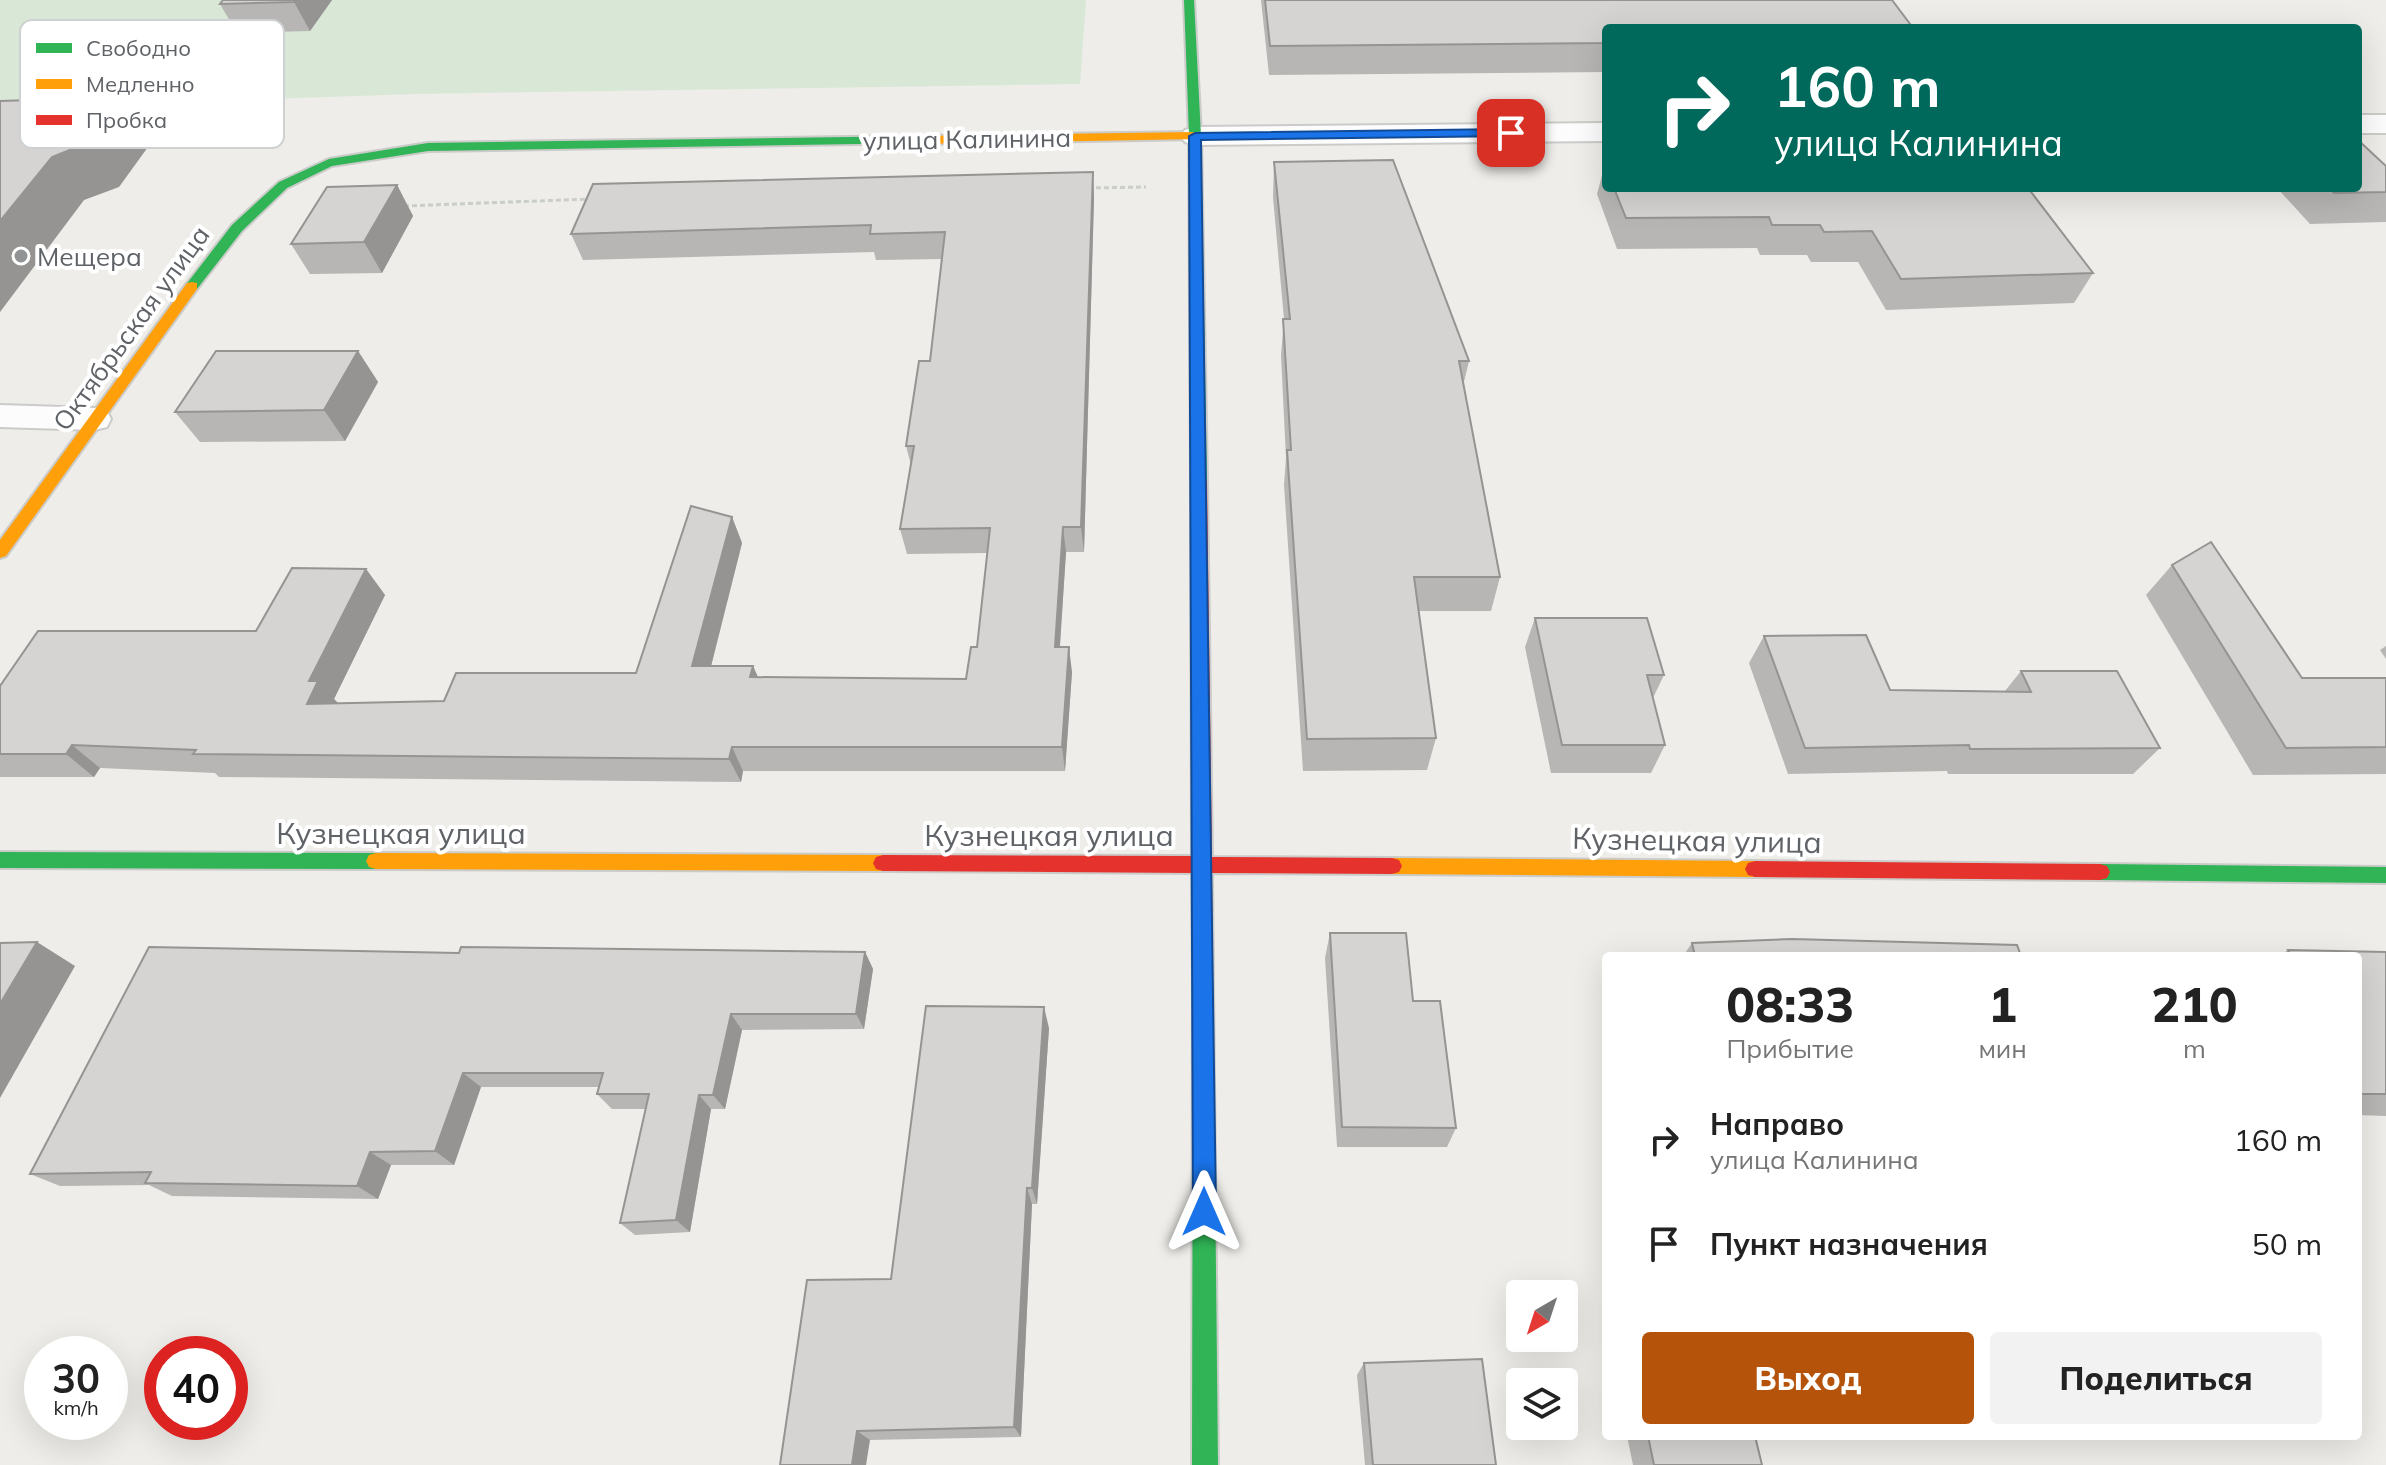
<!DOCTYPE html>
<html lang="ru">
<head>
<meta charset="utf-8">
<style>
	:root { --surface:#fff; --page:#f2f2f2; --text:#222; --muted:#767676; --accent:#b45309 }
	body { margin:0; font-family:Mulish,sans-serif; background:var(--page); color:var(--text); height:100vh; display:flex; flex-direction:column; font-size:30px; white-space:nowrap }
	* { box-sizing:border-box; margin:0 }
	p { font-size:26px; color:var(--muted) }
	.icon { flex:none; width:44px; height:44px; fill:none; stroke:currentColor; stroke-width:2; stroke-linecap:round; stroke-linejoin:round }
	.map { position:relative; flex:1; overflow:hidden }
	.panel { position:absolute; left:1602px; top:952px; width:760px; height:488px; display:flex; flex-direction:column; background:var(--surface); border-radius:8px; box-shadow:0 8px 32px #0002 }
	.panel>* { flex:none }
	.top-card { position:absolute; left:1602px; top:24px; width:760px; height:168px; border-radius:8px; box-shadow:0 8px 32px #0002; background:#00695c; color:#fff; overflow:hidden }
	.needle { width:52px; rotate:219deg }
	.controls { position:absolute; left:1506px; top:1280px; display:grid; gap:16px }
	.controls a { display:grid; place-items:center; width:72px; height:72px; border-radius:8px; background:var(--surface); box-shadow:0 8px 32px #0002; font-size:40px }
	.speed { position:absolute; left:24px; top:1336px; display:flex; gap:16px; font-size:40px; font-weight:700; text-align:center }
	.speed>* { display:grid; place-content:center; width:104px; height:104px; border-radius:50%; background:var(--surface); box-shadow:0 8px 32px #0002; line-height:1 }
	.speed small { font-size:20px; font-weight:400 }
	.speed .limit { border:12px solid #d22; background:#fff; color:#111 }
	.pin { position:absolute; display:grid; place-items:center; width:68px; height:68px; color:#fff; margin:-34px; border-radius:16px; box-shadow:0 4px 12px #0006 }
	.me { position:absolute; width:88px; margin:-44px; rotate:0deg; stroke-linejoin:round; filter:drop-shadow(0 0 6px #0008) }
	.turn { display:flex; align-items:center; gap:28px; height:168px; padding:0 40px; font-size:36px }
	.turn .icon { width:104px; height:104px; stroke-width:2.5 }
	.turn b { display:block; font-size:56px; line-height:68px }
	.eta { display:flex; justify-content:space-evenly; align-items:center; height:136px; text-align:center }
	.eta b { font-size:48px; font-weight:800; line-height:56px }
	.primary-button { display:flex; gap:16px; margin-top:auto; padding:16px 40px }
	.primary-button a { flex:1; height:92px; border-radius:8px; background:var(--accent); color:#fff; font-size:32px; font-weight:800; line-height:92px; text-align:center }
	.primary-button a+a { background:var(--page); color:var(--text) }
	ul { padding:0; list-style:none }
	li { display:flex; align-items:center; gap:24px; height:104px; padding:0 40px }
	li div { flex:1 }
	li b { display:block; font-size:30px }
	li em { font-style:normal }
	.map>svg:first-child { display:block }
	.green { fill:#d9e8d6 }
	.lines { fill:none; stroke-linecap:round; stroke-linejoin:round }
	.lane-casing { stroke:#cbcbca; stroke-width:4 }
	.street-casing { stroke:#cbcbca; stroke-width:4 }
	.fast-casing { stroke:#cbcbca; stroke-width:4 }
	.slow-casing { stroke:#cbcbca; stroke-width:4 }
	.jam-casing { stroke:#cbcbca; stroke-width:4 }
	.path { stroke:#cacecb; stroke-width:3; stroke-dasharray:5 3; stroke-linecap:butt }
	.lane { fill:#fcfcfc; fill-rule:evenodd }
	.street { fill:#fcfcfc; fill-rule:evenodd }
	.fast { fill:#30b455; fill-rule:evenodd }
	.slow { fill:#ff9f0a; fill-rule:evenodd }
	.jam { fill:#e5322d; fill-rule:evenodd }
	.wall { fill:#b7b6b5 }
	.shaded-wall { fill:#959493 }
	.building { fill:#d5d4d2; stroke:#959493; stroke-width:2 }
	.route { fill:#1a73e8; stroke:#114b97; stroke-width:2 }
	.poi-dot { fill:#919394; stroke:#fff; stroke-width:3 }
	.labels { text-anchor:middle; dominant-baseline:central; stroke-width:8; stroke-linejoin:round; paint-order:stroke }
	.far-street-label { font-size:26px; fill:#5f6266; stroke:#fff }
	.far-poi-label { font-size:26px; fill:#5f6266; stroke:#fff; text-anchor:start }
	.street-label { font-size:30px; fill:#5f6266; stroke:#fff }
	.key { fill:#fff; stroke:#cfd0d1; stroke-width:2 }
	.key-label { font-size:22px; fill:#5f6266 }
</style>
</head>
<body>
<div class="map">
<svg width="2386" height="1465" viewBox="0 0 2386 1465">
	<rect width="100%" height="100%" fill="#eeede9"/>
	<path class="green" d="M0,0H1086L1080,84L416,94L181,102L119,187L84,200L0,312Z"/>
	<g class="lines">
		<defs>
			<path id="lane" d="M0,405L95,408L107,411L111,419L107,427L95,430L0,427Z"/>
			<g id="street">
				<rect x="2358" y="115" width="28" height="18"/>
				<path d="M1606,123V141L1195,145L1185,142L1180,136L1185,130L1195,127Z"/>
			</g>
			<g id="fast">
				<path d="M1184,0H1194L1201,136L1207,481L1199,486L1191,481L1189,136Z"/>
				<path d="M917,136L923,140L921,143L428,151L332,166L287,188L242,231L197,289L192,290L185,286L232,225L279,182L329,159L428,143Z"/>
				<path d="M0,852L376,853L383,855L386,861L383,867L376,869L0,868Z"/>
				<path d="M2100,864L2386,867V883L2100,880L2093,878L2090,872L2093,866Z"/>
				<path d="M1203,974L1210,976L1213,983L1218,1465H1192L1193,983L1196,976Z"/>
			</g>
			<g id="slow">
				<path d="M1195,132L1199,133V139L917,144L911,140L917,136Z"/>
				<path d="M192,282L197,283V289L6,556L0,558V540L187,283Z"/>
				<path d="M376,853L883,855L890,857L893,863L890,869L883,871L376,869L369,867L366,861L369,855Z"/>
				<path d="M1392,858L1755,861L1762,863L1765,869L1762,875L1755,877L1392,874L1385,872L1382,866L1385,860Z"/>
			</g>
			<g id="jam">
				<path d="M1199,476L1207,481L1212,857L1392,858L1399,860L1402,866L1399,872L1392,874L1212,873L1213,983L1210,990L1203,992L1196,990L1193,983L1192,873L883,871L876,869L873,863L876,857L883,855L1192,856L1191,481Z"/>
				<path d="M1755,861L2100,864L2107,866L2110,872L2107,878L2100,880L1755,877L1748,875L1745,869L1748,863Z"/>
			</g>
		</defs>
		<use href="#lane" class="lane-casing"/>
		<use href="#street" class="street-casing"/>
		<use href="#fast" class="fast-casing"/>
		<use href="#slow" class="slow-casing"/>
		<use href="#jam" class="jam-casing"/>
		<g class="path">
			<path d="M1088,188L1146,187"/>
			<path d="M404,206L590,199"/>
		</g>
		<use href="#lane" class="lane"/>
		<use href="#street" class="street"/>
		<use href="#fast" class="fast"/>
		<use href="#slow" class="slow"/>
		<use href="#jam" class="jam"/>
	</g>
	<g class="wall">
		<path d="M332,0L310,31L237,33L220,4Z"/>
		<path d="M1261,0H1892L1606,28V72L1269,75Z"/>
		<path d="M1274,162L1469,361L1463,386L1500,577L1491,611H1418L1436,738L1427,770L1303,771L1284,485L1286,458L1281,355L1284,319L1273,197Z"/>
		<path d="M1605,164L1606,188H2028L2093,273L2074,303L1886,310L1858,262H1811L1807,255H1760L1757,248L1617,249L1597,194Z"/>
		<path d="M2386,166V222L2310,224L2277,188H2358Z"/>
		<path d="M1093,172L1094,198L1084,552H1066L1060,647L1072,672L1065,771H743L741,782L219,777L215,773L100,768L94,777H0V686L256,631L366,569L385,595L334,699L338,703L444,701L636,673L732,517L742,543L711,666H753L758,677L966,679L977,647L987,553L907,554L900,529L911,465L906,446L930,361L942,259L876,260L874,252L583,260L571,234Z"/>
		<path d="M397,185L413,216L382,273L310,274L291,244Z"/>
		<path d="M358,351L378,382L345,441L200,442L175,412Z"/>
		<path d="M2172,565L2302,678H2386V774L2253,775L2146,595Z"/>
		<path d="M1535,618L1664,675L1653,698L1665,745L1651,773H1551L1525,647Z"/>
		<path d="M1764,636L1890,690L2005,691L2021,671L2160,748L2133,774H1948L1947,771L1788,774L1749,663Z"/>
		<path d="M2386,646V659L2380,650Z"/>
		<path d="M1330,933L1413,1001L1456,1128L1447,1147H1337L1325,958Z"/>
		<path d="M1692,943L2021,956H1683Z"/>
		<path d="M2288,950L2386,952V1116L2358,1115V956H2279Z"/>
		<path d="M865,952L873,969L864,1029L742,1030L725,1109H711L690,1232L635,1235L620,1223L646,1109H612L597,1094L599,1087H481L454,1165H391L378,1199L172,1196L149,1185L60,1186L30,1174L459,953Z"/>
		<path d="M1049,1028L1037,1204H1032L1021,1437L870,1440L780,1465L891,1279Z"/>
		<path d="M1364,1363L1496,1465H1365L1357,1375Z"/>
		<path d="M1627,1436H1755L1762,1465H1633Z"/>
	</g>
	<g class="shaded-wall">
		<path d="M295,0H332L310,31L294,2Z"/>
		<path d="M123,97L153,140L119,187L84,200L0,312V221L52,157Z"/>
		<path d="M1093,172L1094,198L1084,552L1081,527Z"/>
		<path d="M397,185L413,216L382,273L364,242Z"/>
		<path d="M358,351L378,382L345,441L324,410Z"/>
		<path d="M732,517L742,543L705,690L692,666Z"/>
		<path d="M1063,527L1066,552L1058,672L1055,647Z"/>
		<path d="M366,569L385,595L334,699L340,705L307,704L309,681Z"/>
		<path d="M1069,647L1072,672L1065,771L1062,747Z"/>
		<path d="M753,666L764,691L750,677Z"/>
		<path d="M72,745L100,768L94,777L66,754Z"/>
		<path d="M732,747L743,771L741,782L729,759Z"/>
		<path d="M37,942L75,966L0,1098V1004Z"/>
		<path d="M865,952L873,969L864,1029L856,1014Z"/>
		<path d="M1044,1007L1049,1028L1037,1204L1032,1188Z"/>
		<path d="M731,1014L742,1030L725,1109L713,1095Z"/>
		<path d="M463,1073L481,1087L454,1165L435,1151Z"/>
		<path d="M699,1095L711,1109L690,1232L676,1220Z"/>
		<path d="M370,1152L391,1165L378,1199L357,1186Z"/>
		<path d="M1027,1188L1032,1204L1021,1437L1014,1427Z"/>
		<path d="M857,1431L870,1440L866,1465H852Z"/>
	</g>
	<g class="building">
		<path d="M223,0H295L294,2L220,4Z"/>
		<path d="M1265,0H1892L1913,28H1606V43L1270,46Z"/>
		<path d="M123,97L87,143L52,157L0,221V101Z"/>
		<path d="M2358,140L2386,166V192L2334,193L2329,188H2358Z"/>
		<path d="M1393,160L1469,361H1459L1500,577H1414L1436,738L1307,739L1287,450H1291L1283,319H1290L1274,162Z"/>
		<path d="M1093,172L1081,527H1063L1055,647H1069L1062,747H732L729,759L193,754L196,750L72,745L66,754H0V686L38,631H256L292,568L366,569L309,681H318L307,704L444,701L456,673H636L691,506L732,517L692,666H753L750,677L966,679L971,647H977L990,528L900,529L914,446H906L919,361H930L945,232L870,234L871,225L571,234L593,184Z"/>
		<path d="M397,185L364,242L291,244L327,187Z"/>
		<path d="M1614,188H2028L2093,273L1901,279L1872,231L1824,232L1820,225H1772L1769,217L1626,218Z"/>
		<path d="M216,351H358L324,410L175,412Z"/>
		<path d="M2211,542L2302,678H2386V747L2286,748L2172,565Z"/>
		<path d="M1535,618H1647L1664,675H1647L1665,745H1562Z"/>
		<path d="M1866,635L1890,690L2031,692L2021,671H2117L2160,748L1970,749L1969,745L1805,748L1764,636Z"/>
		<path d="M1330,933H1406L1413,1001H1440L1456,1128L1342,1127Z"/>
		<path d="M1792,939L2017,945L2021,956H1695L1692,943Z"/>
		<path d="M37,942L0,1004V943Z"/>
		<path d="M149,947L459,953L461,947L865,952L856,1014H731L713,1095H699L676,1220L620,1223L649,1094H597L603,1073H463L435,1151L370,1152L357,1186L145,1183L151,1172L30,1174Z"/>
		<path d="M2288,950L2386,952V1094H2361L2358,1087V956H2291Z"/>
		<path d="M926,1006L1044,1007L1032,1188H1027L1014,1427L857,1431L852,1465H780L807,1280L891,1279Z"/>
		<path d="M1482,1359L1496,1465H1373L1364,1363Z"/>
		<path d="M1648,1436H1755L1762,1465H1654Z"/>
	</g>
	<path class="route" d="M1511,129L1517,133L1515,136L1201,140L1216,1212L1213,1220L1204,1223L1196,1220L1193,1212L1189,136L1195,133Z"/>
	<circle class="poi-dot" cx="21" cy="256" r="8"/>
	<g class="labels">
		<g class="far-street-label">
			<text transform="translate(967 139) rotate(-1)">улица Калинина</text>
			<text transform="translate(131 328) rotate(-54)">Октябрьская улица</text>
		</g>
		<g class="far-poi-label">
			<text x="37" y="256">Мещера</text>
		</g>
		<g class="street-label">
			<text x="401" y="833">Кузнецкая улица</text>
			<text x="1049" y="835">Кузнецкая улица</text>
			<text transform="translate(1697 840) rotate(1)">Кузнецкая улица</text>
		</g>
	</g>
	<rect x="20" y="20" width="264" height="128" rx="12" class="key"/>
	<rect x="36" y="43" width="36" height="10" fill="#30b455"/>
	<rect x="36" y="79" width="36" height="10" fill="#ff9f0a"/>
	<rect x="36" y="115" width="36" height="10" fill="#e5322d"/>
	<g class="key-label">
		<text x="86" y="56">Свободно</text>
		<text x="86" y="92">Медленно</text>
		<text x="86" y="128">Пробка</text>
	</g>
</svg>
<div class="controls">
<a><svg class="needle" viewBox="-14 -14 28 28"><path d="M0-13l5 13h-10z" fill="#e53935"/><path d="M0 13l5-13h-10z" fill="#767676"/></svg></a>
<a><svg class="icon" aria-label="layers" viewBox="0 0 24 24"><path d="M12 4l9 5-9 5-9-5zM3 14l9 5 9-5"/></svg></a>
</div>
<div class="speed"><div>30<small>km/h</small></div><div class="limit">40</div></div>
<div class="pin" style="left:1511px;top:133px;background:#d93025"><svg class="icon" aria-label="arrive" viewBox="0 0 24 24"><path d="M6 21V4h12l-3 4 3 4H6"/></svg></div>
<svg class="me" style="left:1204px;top:1212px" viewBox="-20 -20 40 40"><path d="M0-17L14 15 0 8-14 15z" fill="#1a73e8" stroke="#fff" stroke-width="4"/></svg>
<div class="top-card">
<div class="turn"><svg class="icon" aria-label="right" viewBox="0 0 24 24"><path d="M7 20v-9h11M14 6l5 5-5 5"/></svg><div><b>160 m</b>улица Калинина</div></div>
</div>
<section class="panel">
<div class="eta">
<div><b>08:33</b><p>Прибытие</p></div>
<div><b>1</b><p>мин</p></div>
<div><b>210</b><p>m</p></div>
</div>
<ul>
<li><svg class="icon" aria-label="right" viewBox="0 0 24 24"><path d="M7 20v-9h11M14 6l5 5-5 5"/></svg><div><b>Направо</b><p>улица Калинина</p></div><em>160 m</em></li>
<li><svg class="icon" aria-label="arrive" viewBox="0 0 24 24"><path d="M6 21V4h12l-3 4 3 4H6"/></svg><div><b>Пункт назначения</b></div><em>50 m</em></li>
</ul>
<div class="primary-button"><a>Выход</a><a>Поделиться</a></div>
</section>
</div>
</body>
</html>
